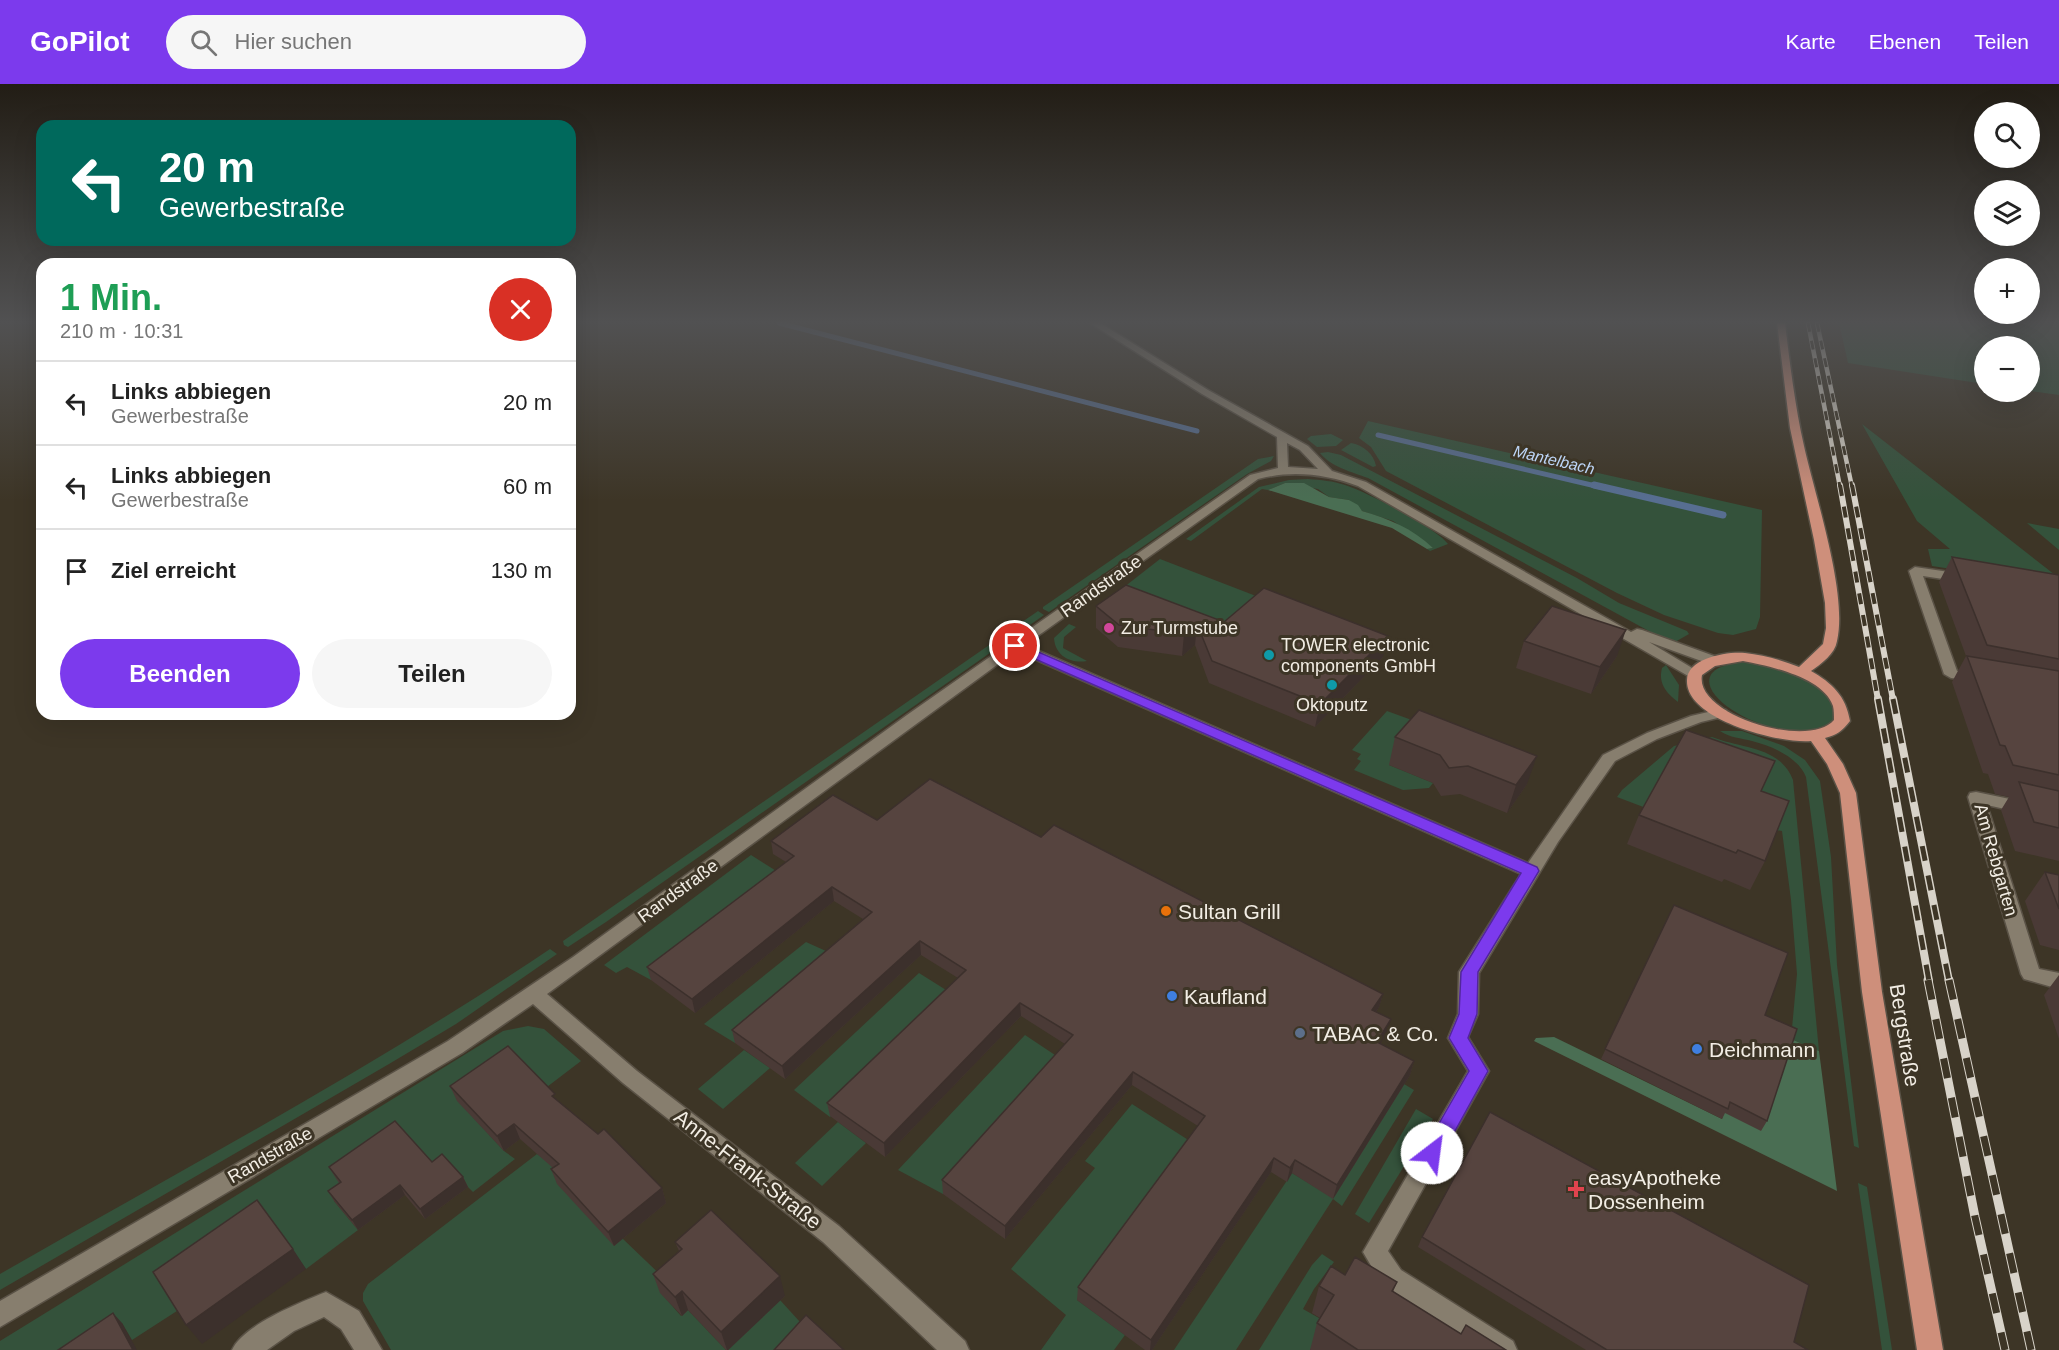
<!DOCTYPE html>
<html lang="de">
<head>
<meta charset="utf-8">
<style>
	:root { --surface:#fff; --page:#f6f6f6; --text:#222; --muted:#767676; --line:#e0e0e0; --accent:#7c3aed }
	body { margin:0; font-family:Helvetica,sans-serif; background:var(--page); color:var(--text); height:100vh; display:flex; flex-direction:column; font-size:22px; white-space:nowrap }
	* { box-sizing:border-box; margin:0 }
	p { font-size:20px; color:var(--muted) }
	.icon { flex:none; width:33px; height:33px; fill:none; stroke:currentColor; stroke-width:2; stroke-linecap:round; stroke-linejoin:round }
	.map { position:relative; flex:1; overflow:hidden }
	.side { position:absolute; left:36px; top:174px; width:540px; height:462px; display:flex; flex-direction:column; background:var(--surface); border-radius:18px; box-shadow:0 6px 24px #0002 }
	.side>* { flex:none }
	.banner { position:absolute; left:36px; top:36px; width:540px; height:126px; border-radius:18px; box-shadow:0 6px 24px #0002; background:#00695c; color:#fff; overflow:hidden }
	.controls { position:absolute; left:1974px; top:18px; display:grid; gap:12px }
	.controls a { display:grid; place-items:center; width:66px; height:66px; border-radius:50%; background:var(--surface); box-shadow:0 6px 24px #0002; font-size:30px }
	.pin { position:absolute; display:grid; place-items:center; width:51px; height:51px; color:#fff; margin:-26px; border:3px solid #fff; border-radius:50%; box-shadow:0 2px 6px #0007 }
	.me { position:absolute; width:66px; margin:-33px; rotate:30deg; stroke-linejoin:round; filter:drop-shadow(0 0 4px #0008) }
	.turn { display:flex; align-items:center; gap:21px; height:126px; padding:0 24px; font-size:27px }
	.turn .icon { width:78px; height:78px; stroke-width:2.5 }
	.turn b { display:block; font-size:42px; line-height:51px }
	.round { display:grid; place-items:center; flex:none; width:63px; height:63px; border-radius:32px; background:var(--page) }
	.summary { display:flex; align-items:center; justify-content:space-between; height:102px; padding:0 24px }
	h1 { font-size:36px; font-weight:600; line-height:45px; color:#1e9e55 }
	.primary-button { display:flex; gap:12px; margin-top:auto; padding:12px 24px }
	.primary-button a { flex:1; height:69px; border-radius:36px; background:var(--accent); color:#fff; font-size:24px; font-weight:600; line-height:69px; text-align:center }
	.primary-button a+a { background:var(--page); color:var(--text) }
	ul { padding:0; list-style:none }
	li { display:flex; align-items:center; gap:18px; height:84px; padding:0 24px; border-top:2px solid var(--line) }
	li div { flex:1 }
	li b { display:block; font-size:22px }
	li em { font-style:normal }
	header { display:flex; align-items:center; gap:36px; box-sizing:border-box; height:84px; padding:0 30px; background:var(--accent); color:#fff }
	header strong { font-size:28px }
	nav { display:flex; gap:33px; margin-inline-start:auto; font-size:21px }
	.search { width:420px; height:54px; background:var(--page); display:flex; align-items:center; gap:15px; box-sizing:border-box; padding:0 21px; border-radius:33px; color:var(--muted); font-size:22px }
	.map>svg:first-child { display:block }
	.green { fill:#34523b }
	.forest { fill:#4a6e53 }
	.lines { fill:none; stroke-linecap:round; stroke-linejoin:round }
	.stream-far1 { stroke:#576e91; stroke-width:5 }
	.stream { stroke:#576e91; stroke-width:7 }
	.minor-casing { stroke:#5a5246; stroke-width:3 }
	.major-casing { stroke:#5a5246; stroke-width:3 }
	.minor { fill:#877e6e; fill-rule:evenodd }
	.major { fill:#ce8f7b; fill-rule:evenodd }
	.rail-far3-casing { stroke:#d8d3c9; stroke-width:4.5 }
	.rail-far2-casing { stroke:#d8d3c9; stroke-width:6 }
	.rail-far1-casing { stroke:#d8d3c9; stroke-width:8 }
	.rail-casing { stroke:#d8d3c9; stroke-width:9 }
	.rail-far3 { stroke:#3d3526; stroke-width:3; stroke-dasharray:9; stroke-linecap:butt }
	.rail-far2 { stroke:#3d3526; stroke-width:4; stroke-dasharray:11; stroke-linecap:butt }
	.rail-far1 { stroke:#3d3526; stroke-width:5; stroke-dasharray:15; stroke-linecap:butt }
	.rail { stroke:#3d3526; stroke-width:7; stroke-dasharray:20; stroke-linecap:butt }
	.wall { fill:#4a3a36 }
	.shaded-wall { fill:#3c302c }
	.building { fill:#56443f; stroke:#3c302c; stroke-width:1.5 }
	.route { fill:#7c3aed; stroke:#51269a; stroke-width:1.5 }
	.hotel-dot { fill:#d1479c; stroke:#3d3526; stroke-width:2 }
	.culture-dot { fill:#0f9aa8; stroke:#3d3526; stroke-width:2 }
	.food-dot { fill:#e8710a; stroke:#3d3526; stroke-width:2 }
	.shop-dot { fill:#3f7fe0; stroke:#3d3526; stroke-width:2 }
	.service-dot { fill:#5c6f8a; stroke:#3d3526; stroke-width:2 }
	.health-dot { fill:#e0444e; stroke:#3d3526; stroke-width:2 }
	.labels { text-anchor:middle; dominant-baseline:central; stroke-width:6; stroke-linejoin:round; paint-order:stroke }
	.far-water-label { font-size:16px; font-style:italic; fill:#bdd5f7; stroke:#3d3526 }
	.street-label { font-size:18px; fill:#f2ede4; stroke:#3d3526 }
	.poi-label { font-size:18px; fill:#f2ede4; stroke:#3d3526; text-anchor:start }
	.near-poi-label { font-size:21px; fill:#f2ede4; stroke:#3d3526; text-anchor:start }
	.near-street-label { font-size:21px; fill:#f2ede4; stroke:#3d3526 }
</style>
</head>
<body>
<header>
<strong>GoPilot</strong>
<div class="search"><svg class="icon" aria-label="search" viewBox="0 0 24 24"><circle cx="10" cy="10" r="6"/><path d="M15 15l6 6"/></svg>Hier suchen</div>
<nav><a>Karte</a><a>Ebenen</a><a>Teilen</a></nav>
</header>
<div class="map">
<svg width="2059" height="1266" viewBox="0 0 2059 1266">
	<rect width="100%" height="100%" fill="#3d3526"/>
	<g class="green">
		<path d="M1839,239H2059V311L2030,307V262H1984V300L1848,279Z"/>
		<path d="M1368,337L1762,426L1760,533L1756,545L1733,551L1718,549L1664,531L1617,509L1386,387L1371,363L1359,354Z"/>
		<path d="M1862,340L2059,494L1998,492L1932,482L1928,465H1950L1917,437Z"/>
		<path d="M1331,350L1343,356L1336,362L1317,363L1307,355L1311,352Z"/>
		<path d="M1351,359C1363,361 1374,370 1376,382L1373,383L1341,366Z"/>
		<path d="M1328,368L1341,371L1577,494L1619,519L1687,547L1689,550L1675,558L1658,552L1368,394C1352,388 1331,383 1320,369Z"/>
		<path d="M1274,372L1271,377L1247,390L1049,528L1043,525V523L1258,375Z"/>
		<path d="M1308,395C1321,396 1333,397 1345,401C1365,407 1438,445 1448,460L1430,467L1427,465L1433,464L1393,437L1362,427L1349,416L1329,413L1318,405L1285,399L1268,406L1262,405L1191,457L1186,455L1259,403L1289,396Z"/>
		<path d="M2027,439L2059,445V466Z"/>
		<path d="M1160,475L1256,512L1216,546L1119,507Z"/>
		<path d="M1038,527L1044,531L606,838L568,863L564,861L563,857Z"/>
		<path d="M1069,540L1076,543L1064,553L1063,564L1087,577C1071,580 1055,572 1054,554Z"/>
		<path d="M1743,578C1783,581 1804,590 1833,616L1836,634C1786,680 1645,588 1743,578Z"/>
		<path d="M1666,581L1679,601L1678,618C1666,609 1658,599 1662,584Z"/>
		<path d="M1387,627L1475,659L1389,681L1433,699L1429,704L1403,706L1354,686L1361,677L1357,675L1361,670L1352,666Z"/>
		<path d="M1720,647H1742L1784,662L1805,676L1820,697L1831,773L1837,881L1859,1064L1854,1062L1806,693C1798,673 1772,662 1752,657C1741,654 1730,654 1720,647Z"/>
		<path d="M1712,653C1742,665 1780,662 1793,696L1819,967L1791,955L1797,890L1791,816L1782,747L1646,724L1617,713L1622,706L1674,662Z"/>
		<path d="M751,771L816,812L651,896L627,883L616,889L604,881Z"/>
		<path d="M806,858L837,872L735,959L704,940Z"/>
		<path d="M550,865L557,870L456,940L389,980L0,1206V1190C185,1084 373,984 550,865Z"/>
		<path d="M919,889L954,911L830,1033L794,1006Z"/>
		<path d="M528,942L544,945L581,977L543,1006L458,1017L504,1067L515,1075L473,1108L468,1103L347,1108L334,1117L358,1146L306,1185L271,1136L180,1225L132,1256L122,1239L81,1266H0V1257L503,947Z"/>
		<path d="M1025,951L1061,975L943,1110L898,1086Z"/>
		<path d="M744,966L770,984L723,1025L698,1005Z"/>
		<path d="M1404,1000L1414,1006L1342,1122L1333,1115L1236,1266H1174L1292,1089L1333,1114Z"/>
		<path d="M1132,1020L1193,1059L1077,1216L1125,1251L1114,1266H1041L1066,1231L1011,1185L1095,1084L1085,1077Z"/>
		<path d="M1416,1025L1433,1035L1369,1139L1355,1130Z"/>
		<path d="M838,1038L866,1059L822,1102L795,1079Z"/>
		<path d="M537,1070L568,1092L623,1155L670,1200L661,1209L681,1232L688,1226L726,1266H391L363,1217V1209L368,1200Z"/>
		<path d="M1858,1099L1867,1103L1892,1266H1882Z"/>
		<path d="M1322,1170L1334,1178L1314,1205L1303,1225L1326,1238L1310,1266H1259L1312,1181Z"/>
		<path d="M780,1216L810,1249L794,1266H728Z"/>
	</g>
	<g class="forest">
		<path d="M1285,399H1304L1329,413L1349,416L1358,421L1362,427C1389,435 1412,444 1433,464L1427,465L1392,444L1268,406Z"/>
		<path d="M1554,953L1722,1035L1724,1028L1791,955L1819,967L1837,1107L1534,957L1536,954Z"/>
	</g>
	<g class="lines">
		<g class="stream-far1">
			<path d="M779,239L1197,347"/>
			<path d="M1378,351L1600,403"/>
		</g>
		<path class="stream" d="M1594,401L1723,431"/>
		<defs>
			<g id="minor">
				<path d="M1090,239H1100L1208,306L1308,362L1332,387L1366,398L1631,548L1637,545L1642,546L1717,573L1719,576L1717,579H1707L1649,558L1702,590L1695,594L1690,593L1358,402C1325,390 1293,386 1258,395L1025,561L1528,779L1603,671L1647,649L1691,632L1721,625L1726,626L1728,629L1726,632L1701,638L1657,655L1615,677L1558,758L1479,889L1478,930L1468,953L1489,987L1388,1167L1401,1186L1513,1257L1517,1266H1481L1383,1202L1363,1168L1468,987L1448,954L1458,930L1459,888L1521,790L1016,567L547,910L637,987L839,1142L965,1257L969,1266H937L823,1158L623,999L533,920L462,969L0,1243V1217L448,957L573,873L907,631L1250,391L1278,384L1277,353L1202,310ZM1287,359L1300,366L1318,385L1288,383Z"/>
				<path d="M1915,483L1963,490L1969,494L1963,498L1923,492L1957,587L1981,591L1983,594L1981,597L1951,594L1944,590L1909,487Z"/>
				<path d="M1976,708L2059,725V737L1987,721L2039,885L2059,889V905L2024,895L2021,890L1968,713L1970,709Z"/>
				<path d="M326,1208L359,1227L382,1266H354L341,1245L324,1233L294,1247L267,1266H232C243,1241 301,1218 326,1208Z"/>
			</g>
			<path id="major" d="M1777,239H1785C1790,280 1795,322 1804,362C1815,412 1848,510 1837,557C1835,570 1821,580 1811,587C1832,599 1846,612 1850,637C1842,647 1837,651 1825,654L1843,680L1856,709L1882,908L1943,1266H1917L1862,908L1840,709L1827,680L1811,657C1781,660 1685,636 1687,596C1687,574 1728,567 1745,569C1763,571 1782,576 1799,583L1823,560L1826,544L1825,519L1814,456L1790,344ZM1743,577C1769,582 1823,593 1833,622C1834,626 1834,632 1834,636C1809,666 1694,631 1702,591L1715,582Z"/>
		</defs>
		<use href="#minor" class="minor-casing"/>
		<use href="#major" class="major-casing"/>
		<use href="#minor" class="minor"/>
		<use href="#major" class="major"/>
		<defs>
			<g id="rail-far3">
				<path d="M1808,239L1840,403"/>
				<path d="M1817,239L1852,403"/>
			</g>
			<g id="rail-far2">
				<path d="M1840,401L1878,616"/>
				<path d="M1852,401L1893,616"/>
			</g>
			<g id="rail-far1">
				<path d="M1878,615L1929,897"/>
				<path d="M1893,615L1949,897"/>
			</g>
			<g id="rail">
				<path d="M1928,896L1975,1133L2005,1266"/>
				<path d="M1949,896L2031,1266"/>
			</g>
		</defs>
		<use href="#rail-far3" class="rail-far3-casing"/>
		<use href="#rail-far2" class="rail-far2-casing"/>
		<use href="#rail-far1" class="rail-far1-casing"/>
		<use href="#rail" class="rail-casing"/>
		<use href="#rail-far3" class="rail-far3"/>
		<use href="#rail-far2" class="rail-far2"/>
		<use href="#rail-far1" class="rail-far1"/>
		<use href="#rail" class="rail"/>
	</g>
	<g class="wall">
		<path d="M1952,473L2059,491V777L2015,767L2001,726L2009,713L1995,710L1988,690L1983,689L1952,598L1966,572L1939,498Z"/>
		<path d="M1096,522L1224,538L1383,573L1315,643L1209,599L1195,561L1182,572L1118,563L1096,544Z"/>
		<path d="M1524,557L1617,572L1591,610L1516,584Z"/>
		<path d="M1395,653L1527,700L1507,729L1460,710L1441,712L1433,699L1389,681Z"/>
		<path d="M1761,707L1765,777L1750,806L1724,795L1722,798L1627,760L1639,731Z"/>
		<path d="M877,736L1041,753L1383,910L1379,923L1376,928L1387,949L1380,959L1414,977L1410,991L1333,1115L1292,1089L1287,1098L1271,1088L1152,1266H1145L1077,1216L1078,1203L1198,1042L1132,1001L1005,1155L943,1110L942,1096L1065,960L1021,932L885,1073L830,1032L827,1019L958,894L921,871L785,995L735,959L732,946L863,835L834,817L695,929L651,896L647,883L786,778L773,770L771,757Z"/>
		<path d="M2045,788L2059,791V866L2040,861L2025,817Z"/>
		<path d="M1674,821L1765,931L1767,1037L1761,1047L1725,1029L1722,1035L1601,975Z"/>
		<path d="M2059,891V955L2044,911Z"/>
		<path d="M450,1002L558,1017L662,1104L666,1119L614,1162L557,1100L551,1085L553,1084L520,1055L504,1067L457,1017Z"/>
		<path d="M432,1078L463,1093L468,1103L425,1135L405,1111L358,1146L334,1117L328,1107L339,1099L335,1093L329,1083Z"/>
		<path d="M1422,1153L1794,1258L1808,1266H1586L1418,1163Z"/>
		<path d="M675,1158L785,1212L728,1266H726L688,1226L682,1232L660,1209L653,1190L679,1167Z"/>
		<path d="M1345,1191L1397,1198L1393,1208L1461,1250L1506,1266H1310L1317,1239L1320,1234L1312,1229L1319,1202Z"/>
	</g>
	<g class="shaded-wall">
		<path d="M1197,540L1195,561L1182,572L1184,550Z"/>
		<path d="M1626,546L1617,572L1591,610L1600,583Z"/>
		<path d="M1388,552L1383,573L1315,643L1320,620Z"/>
		<path d="M1537,672L1527,700L1507,729L1516,701Z"/>
		<path d="M832,803L834,817L695,929L692,915Z"/>
		<path d="M920,857L921,871L785,995L782,982Z"/>
		<path d="M1383,910L1379,923L1369,939L1372,926Z"/>
		<path d="M1020,919L1021,932L885,1073L884,1059Z"/>
		<path d="M1391,935L1387,949L1373,971L1377,958Z"/>
		<path d="M1414,977L1410,991L1333,1115L1337,1101Z"/>
		<path d="M1133,988L1132,1001L1005,1155V1142Z"/>
		<path d="M514,1040L520,1055L504,1067L497,1052Z"/>
		<path d="M1274,1074L1271,1088L1152,1266H1150L1151,1256Z"/>
		<path d="M1295,1076L1292,1089L1287,1098L1290,1084Z"/>
		<path d="M463,1093L468,1103L425,1135L420,1125Z"/>
		<path d="M400,1101L405,1111L358,1146L352,1136Z"/>
		<path d="M662,1104L666,1119L614,1162L608,1148Z"/>
		<path d="M293,1165L306,1185L202,1260L186,1241Z"/>
		<path d="M780,1192L785,1212L728,1266H727L721,1248Z"/>
		<path d="M682,1207L688,1226L682,1232L675,1213Z"/>
		<path d="M113,1229L122,1239L137,1266H133Z"/>
	</g>
	<g class="building">
		<path d="M1952,473L2059,491V575L1987,561Z"/>
		<path d="M1126,501L1224,538L1264,504L1388,552L1320,620L1212,577L1197,540L1184,550L1119,541L1096,522Z"/>
		<path d="M1552,522L1626,546L1600,583L1524,557Z"/>
		<path d="M1967,572L2059,587V691L2013,681L2005,662L2000,661Z"/>
		<path d="M1419,626L1537,672L1516,701L1468,682L1449,684L1440,671L1395,653Z"/>
		<path d="M1686,646L1775,677L1761,707L1789,717L1765,777L1738,766L1736,769L1639,731Z"/>
		<path d="M930,695L1041,753L1054,741L1383,910L1372,926L1391,935L1377,958L1414,977L1337,1101L1295,1076L1290,1084L1274,1074L1151,1256L1078,1203L1205,1032L1133,988L1005,1142L942,1096L1073,951L1020,919L884,1059L827,1019L966,886L920,857L782,982L732,946L872,828L832,803L692,915L647,883L794,772L771,757L833,711L877,736Z"/>
		<path d="M2019,698L2059,707V744L2034,738Z"/>
		<path d="M2045,788L2059,791V825Z"/>
		<path d="M1674,821L1788,869L1765,931L1797,945L1767,1037L1730,1018L1728,1025L1605,965Z"/>
		<path d="M508,962L555,1010L552,1012L598,1050L604,1045L662,1104L608,1148L551,1085L559,1080L514,1040L497,1052L450,1002Z"/>
		<path d="M1490,1028L1809,1201L1794,1258L1808,1266H1607L1422,1153Z"/>
		<path d="M395,1037L432,1078L442,1070L463,1093L420,1125L400,1101L352,1136L328,1107L341,1098L329,1083Z"/>
		<path d="M257,1116L293,1165L186,1241L153,1188Z"/>
		<path d="M711,1126L780,1192L721,1248L682,1207L675,1213L653,1190L682,1165L675,1158Z"/>
		<path d="M1355,1173L1397,1198L1392,1207L1461,1250L1466,1241L1506,1266H1358L1317,1239L1334,1211L1319,1202L1331,1182L1345,1191Z"/>
		<path d="M113,1229L133,1266H58Z"/>
		<path d="M806,1231L844,1266H774Z"/>
	</g>
	<linearGradient id="sky" x2="0" y2="1"><stop stop-color="#221d15"/><stop offset="0.57" stop-color="#515152"/><stop offset="1" stop-color="#515152" stop-opacity="0"/></linearGradient>
	<rect width="2059" height="417" fill="url(#sky)"/>
	<path class="route" d="M1015,558L1537,783L1539,787L1478,888L1477,930L1468,954L1488,987L1439,1076L1432,1078L1425,1076L1422,1069L1469,987L1449,954L1459,930L1461,888L1521,789L1010,564L1009,562L1010,559Z"/>
	<circle class="hotel-dot" cx="1109" cy="544" r="6"/>
	<g class="culture-dot">
		<circle cx="1269" cy="571" r="6"/>
		<circle cx="1332" cy="601" r="6"/>
	</g>
	<circle class="food-dot" cx="1166" cy="827" r="6"/>
	<g class="shop-dot">
		<circle cx="1172" cy="912" r="6"/>
		<circle cx="1697" cy="965" r="6"/>
	</g>
	<circle class="service-dot" cx="1300" cy="949" r="6"/>
	<path class="health-dot" d="M1573 1096h6v6h6v6h-6v6h-6v-6h-6v-6h6z"/>
	<g class="labels">
		<g class="far-water-label">
			<text transform="translate(1554 376) rotate(13)">Mantelbach</text>
		</g>
		<g class="street-label">
			<text transform="translate(1101 502) rotate(-35)">Randstraße</text>
			<text transform="translate(1996 776) rotate(74)">Am Rebgarten</text>
			<text transform="translate(678 807) rotate(-36)">Randstraße</text>
			<text transform="translate(270 1071) rotate(-30)">Randstraße</text>
		</g>
		<g class="poi-label">
			<text x="1121" y="544">Zur Turmstube</text>
			<text x="1281" y="561">TOWER electronic<tspan x="1281" dy="21">components GmbH</tspan></text>
			<text x="1332" y="621" text-anchor="middle">Oktoputz</text>
		</g>
		<g class="near-poi-label">
			<text x="1178" y="827">Sultan Grill</text>
			<text x="1184" y="912">Kaufland</text>
			<text x="1312" y="949">TABAC &amp; Co.</text>
			<text x="1709" y="965">Deichmann</text>
			<text x="1588" y="1093">easyApotheke<tspan x="1588" dy="24">Dossenheim</tspan></text>
		</g>
		<g class="near-street-label">
			<text transform="translate(1905 951) rotate(81)">Bergstraße</text>
			<text transform="translate(748 1085) rotate(38)">Anne-Frank-Straße</text>
		</g>
	</g>
</svg>
<div class="controls">
<a><svg class="icon" aria-label="search" viewBox="0 0 24 24"><circle cx="10" cy="10" r="6"/><path d="M15 15l6 6"/></svg></a>
<a><svg class="icon" aria-label="layers" viewBox="0 0 24 24"><path d="M12 4l9 5-9 5-9-5zM3 14l9 5 9-5"/></svg></a>
<a>+</a>
<a>−</a>
</div>
<div class="pin" style="left:1015px;top:562px;background:#d93025"><svg class="icon" aria-label="arrive" viewBox="0 0 24 24"><path d="M6 21V4h12l-3 4 3 4H6"/></svg></div>
<svg class="me" style="left:1432px;top:1069px" viewBox="-20 -20 40 40"><circle r="19" fill="#fff"/><path d="M0-13L10 11 0 6-10 11z" fill="#7c3aed"/></svg>
<div class="banner">
<div class="turn"><svg class="icon" aria-label="left" viewBox="0 0 24 24"><path d="M17 20v-9H6M10 6l-5 5 5 5"/></svg><div><b>20 m</b>Gewerbestraße</div></div>
</div>
<section class="side">
<div class="summary"><div><h1>1 Min.</h1><p>210 m · 10:31</p></div><a class="round" style="background:#d93025;color:#fff"><svg class="icon" aria-label="close" viewBox="0 0 24 24"><path d="M6 6l12 12M18 6L6 18"/></svg></a></div>
<ul>
<li><svg class="icon" aria-label="left" viewBox="0 0 24 24"><path d="M17 20v-9H6M10 6l-5 5 5 5"/></svg><div><b>Links abbiegen</b><p>Gewerbestraße</p></div><em>20 m</em></li>
<li><svg class="icon" aria-label="left" viewBox="0 0 24 24"><path d="M17 20v-9H6M10 6l-5 5 5 5"/></svg><div><b>Links abbiegen</b><p>Gewerbestraße</p></div><em>60 m</em></li>
<li><svg class="icon" aria-label="arrive" viewBox="0 0 24 24"><path d="M6 21V4h12l-3 4 3 4H6"/></svg><div><b>Ziel erreicht</b></div><em>130 m</em></li>
</ul>
<div class="primary-button"><a>Beenden</a><a>Teilen</a></div>
</section>
</div>
</body>
</html>
